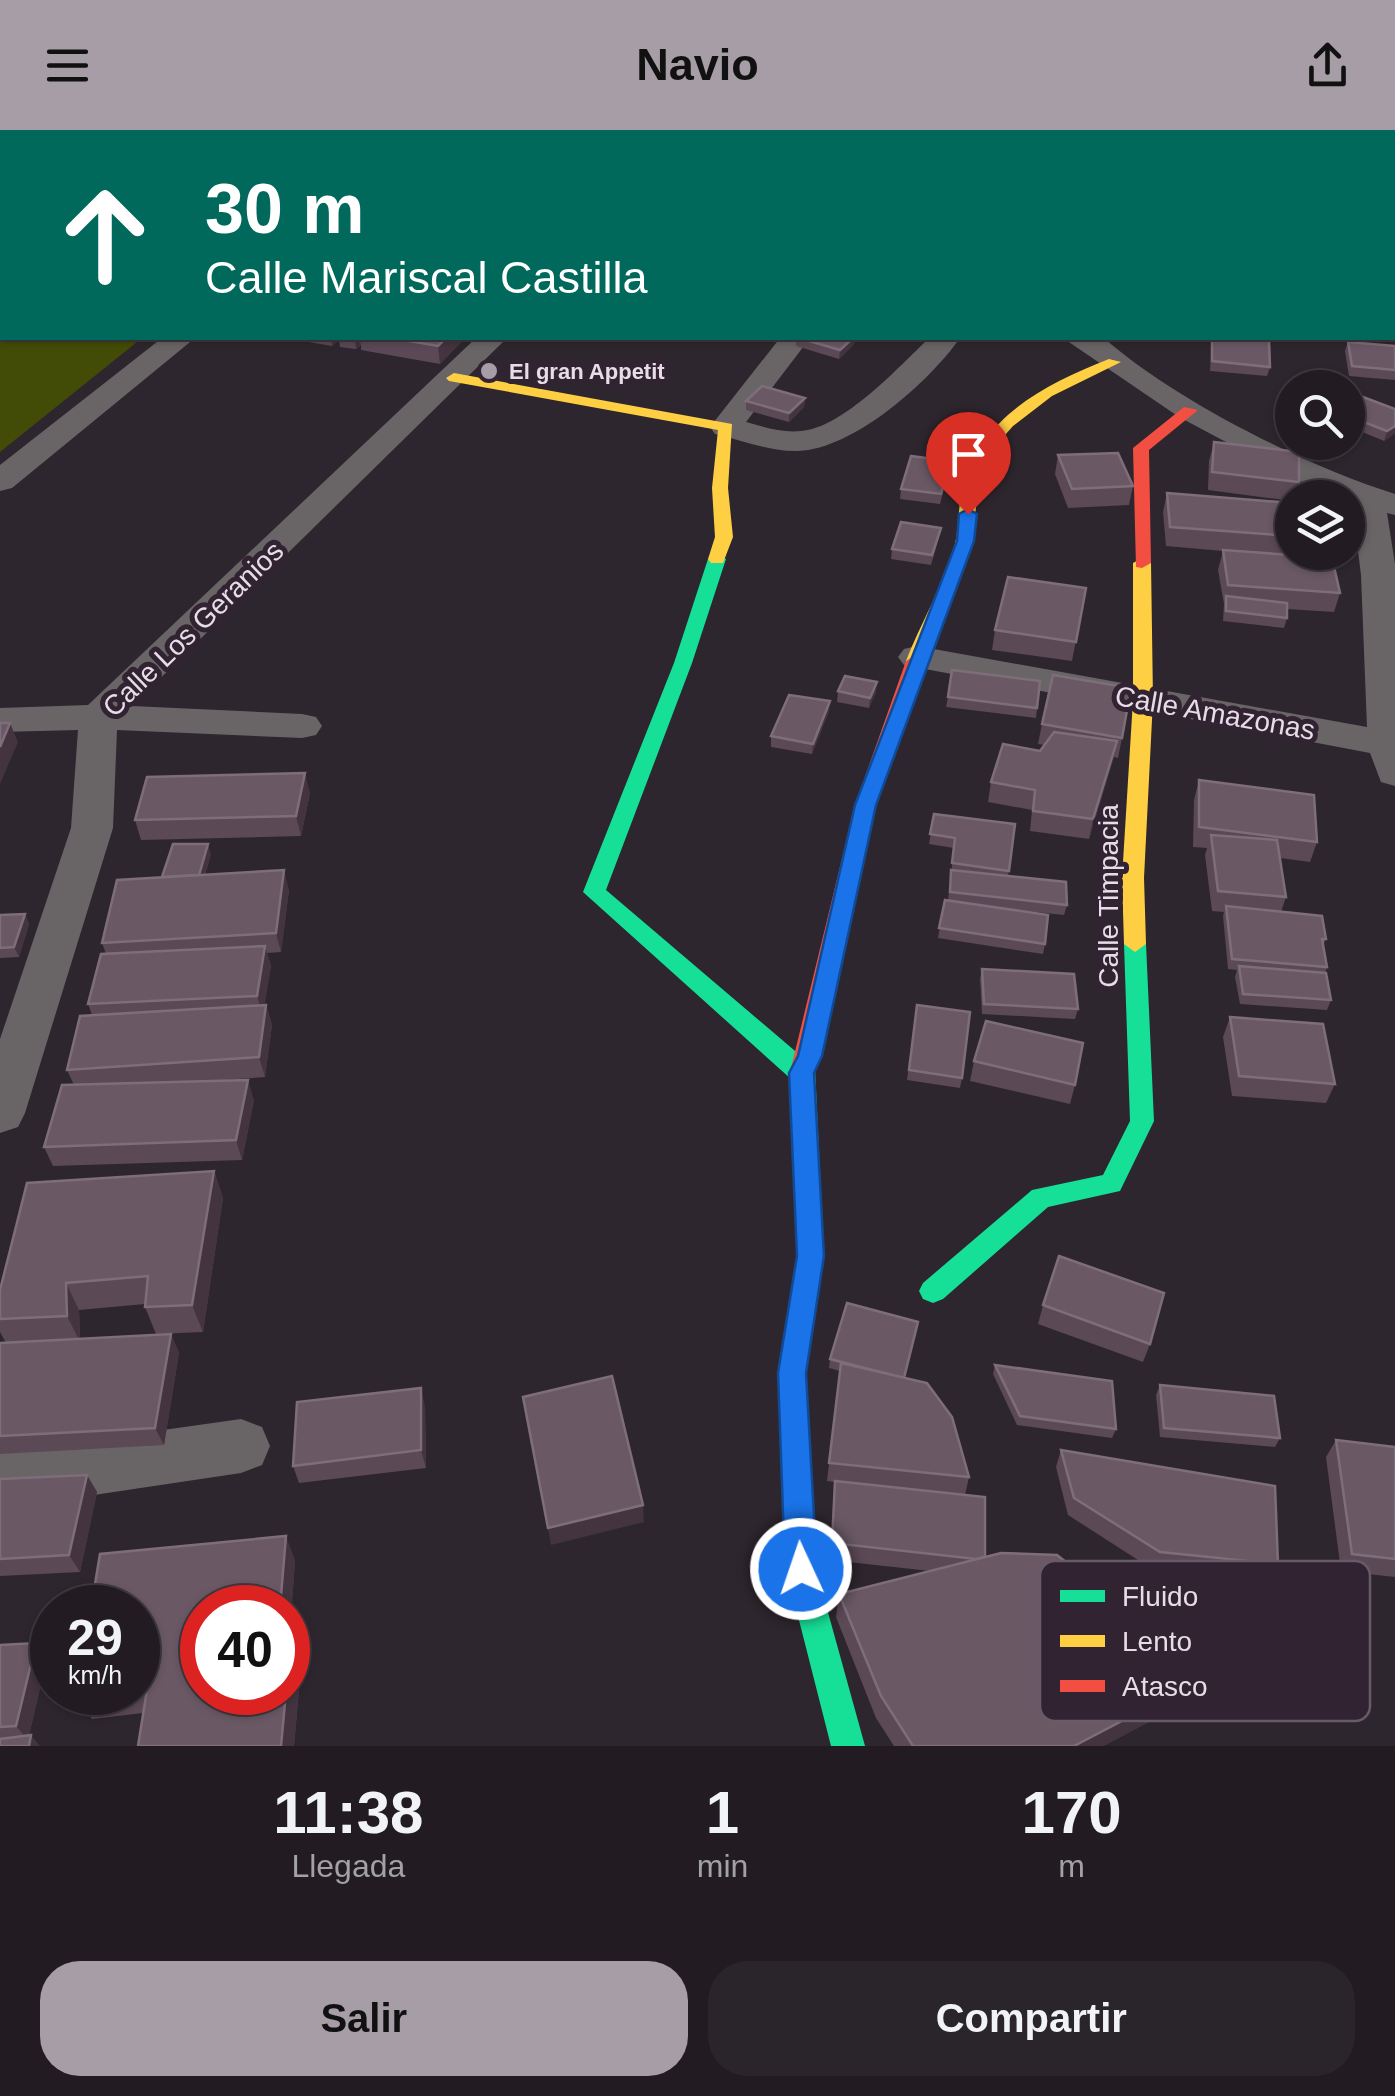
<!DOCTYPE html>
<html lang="es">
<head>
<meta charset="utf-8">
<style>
	:root { --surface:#221c22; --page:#2a252a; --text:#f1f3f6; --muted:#a2a1a5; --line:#3f3a40; --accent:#a69da6 }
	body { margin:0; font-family:Arial,sans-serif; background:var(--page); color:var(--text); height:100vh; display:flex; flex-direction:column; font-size:38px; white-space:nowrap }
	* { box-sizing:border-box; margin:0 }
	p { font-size:32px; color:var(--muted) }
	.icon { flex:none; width:55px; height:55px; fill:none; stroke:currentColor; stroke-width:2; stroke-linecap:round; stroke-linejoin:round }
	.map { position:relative; height:1616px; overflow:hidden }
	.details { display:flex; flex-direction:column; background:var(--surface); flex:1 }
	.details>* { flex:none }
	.banner { position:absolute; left:0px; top:0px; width:1395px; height:210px; box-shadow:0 2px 8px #0004,0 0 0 2px var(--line); background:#00695c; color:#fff; overflow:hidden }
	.fabs { position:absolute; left:1275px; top:240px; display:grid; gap:20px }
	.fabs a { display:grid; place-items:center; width:90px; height:90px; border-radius:50%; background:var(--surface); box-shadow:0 2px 8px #0004,0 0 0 2px var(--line); font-size:50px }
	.speed { position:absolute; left:30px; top:1455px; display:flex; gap:20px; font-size:50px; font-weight:700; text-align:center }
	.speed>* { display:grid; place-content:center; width:130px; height:130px; border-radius:50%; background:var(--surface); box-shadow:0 2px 8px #0004,0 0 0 2px var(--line); line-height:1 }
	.speed small { font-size:25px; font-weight:400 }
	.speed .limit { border:15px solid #d22; background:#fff; color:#111 }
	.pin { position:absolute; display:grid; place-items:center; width:85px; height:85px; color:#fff; margin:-102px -42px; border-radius:50% 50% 50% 0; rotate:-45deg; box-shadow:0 0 10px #0007 }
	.pin .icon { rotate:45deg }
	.me { position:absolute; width:110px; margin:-55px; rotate:357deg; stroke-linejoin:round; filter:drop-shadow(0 0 8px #0008) }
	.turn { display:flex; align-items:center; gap:35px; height:210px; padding:0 40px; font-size:45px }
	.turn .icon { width:130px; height:130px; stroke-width:2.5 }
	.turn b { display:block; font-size:70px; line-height:85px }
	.eta { display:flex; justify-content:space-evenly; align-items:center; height:170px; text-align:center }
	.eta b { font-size:60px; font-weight:800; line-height:70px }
	.action { display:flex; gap:20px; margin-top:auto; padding:20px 40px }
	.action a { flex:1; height:115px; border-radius:40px; background:var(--accent); color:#111; font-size:40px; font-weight:800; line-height:115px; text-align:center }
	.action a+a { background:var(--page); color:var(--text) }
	header { display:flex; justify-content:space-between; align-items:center; height:130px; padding:0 40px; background:var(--accent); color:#111; font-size:45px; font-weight:800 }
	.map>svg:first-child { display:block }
	.green { fill:#424c06 }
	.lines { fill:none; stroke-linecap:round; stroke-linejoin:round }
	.street { fill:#696566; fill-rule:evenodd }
	.fast { fill:#16e098; fill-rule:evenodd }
	.slow { fill:#ffcf43; fill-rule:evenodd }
	.jam { fill:#f24e42; fill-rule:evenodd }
	.wall { fill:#5b4956 }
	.shaded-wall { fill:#43343f }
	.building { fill:#6a5965; stroke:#7e6e7a; stroke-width:2.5 }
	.route { fill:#1a73e8; stroke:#114b97; stroke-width:2.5 }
	.poi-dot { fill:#a69da6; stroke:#322332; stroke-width:4 }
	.labels { text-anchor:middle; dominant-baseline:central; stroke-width:10; stroke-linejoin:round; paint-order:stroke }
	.far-poi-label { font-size:22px; font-weight:bold; fill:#e6dde6; stroke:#322332; text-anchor:start }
	.street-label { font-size:28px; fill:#e6dde6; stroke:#322332 }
	.key { fill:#322332; stroke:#685b68; stroke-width:2.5 }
	.key-label { font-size:28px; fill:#e6dde6 }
</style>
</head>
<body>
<header><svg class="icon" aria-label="menu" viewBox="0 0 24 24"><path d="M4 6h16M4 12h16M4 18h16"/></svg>Navio<svg class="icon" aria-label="share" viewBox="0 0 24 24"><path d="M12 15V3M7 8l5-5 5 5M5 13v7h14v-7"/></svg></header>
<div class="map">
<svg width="1395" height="1616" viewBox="0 0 1395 1616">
	<rect width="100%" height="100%" fill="#2e262e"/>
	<path class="green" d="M0,180L2,208H142L0,322Z"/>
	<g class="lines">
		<g class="street">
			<path d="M323,0H410L411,2H325Z"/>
			<rect x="1083" y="0" width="24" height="2"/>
			<path d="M1290,0H1314L1315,2H1291Z"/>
			<rect x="0" y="74" width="2" height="16"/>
			<rect x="0" y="160" width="2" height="16"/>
			<path d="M162,208H195L12,358L0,361V335Z"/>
			<path d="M476,208H507L132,576L302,584L316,587L322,596L316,605L302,608L117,600L113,698L25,983L18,997L0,1003V909L71,698L78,600L0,602V578L88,575Z"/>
			<path d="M780,208H810L746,292C764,297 782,303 801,301C843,298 900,236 929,208H960C929,252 854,319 798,321C770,322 742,310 715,304L710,297Z"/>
			<path d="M1063,208H1104C1174,270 1306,336 1395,364V385L1387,383L1395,434V656L1381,652L1370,623L904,535L898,527L904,519L917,516L1367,597L1361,445L1352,372L1320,362L1179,287Z"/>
			<path d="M241,1289L262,1297L270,1316L262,1335L241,1343L0,1379V1323Z"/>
		</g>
		<g class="fast">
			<path d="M717,424L726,429L692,533L606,760L815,938L824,1126L806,1243L816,1439L865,1616H831L786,1439L778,1243L798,1126L791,949L583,762L674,533L708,429Z"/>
			<path d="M1135,806L1146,814L1154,991L1120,1061L1048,1077L943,1169L933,1173L923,1169L919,1161L923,1153L1032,1060L1103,1045L1130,991L1124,814Z"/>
		</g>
		<g class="slow">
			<path d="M1109,229L1121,232L1052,266L1013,296L998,313L979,357L969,426L924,531L915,537L908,535L906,531C920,495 940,461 952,425C960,402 957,378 963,356C983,285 1046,254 1109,229Z"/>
			<path d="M454,243L732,294L728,358L733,407L723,433H711L708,429L715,407L712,358L718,300L449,251L446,248Z"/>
			<path d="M1142,428L1151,433L1153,570L1144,748L1146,814L1135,822L1124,814L1122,748L1133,570V433Z"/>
		</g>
		<g class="jam">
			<path d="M1184,277L1198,280L1149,320L1151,433L1142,438L1136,437L1133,318Z"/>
			<path d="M915,525L924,531L875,675L815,938L812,945H794L791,938L855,675L906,531Z"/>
		</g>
	</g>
	<g class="wall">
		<path d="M545,0H647L646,2H542Z"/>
		<rect x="951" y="0" width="70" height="2"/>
		<path d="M285,208H465L440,234L361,220V215L356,219L340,217L339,210L332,216Z"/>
		<path d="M796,208H855L854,214L839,229L796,216Z"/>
		<path d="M1212,208L1270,237L1267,246L1210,241Z"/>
		<path d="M1348,212L1395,216V250L1349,246L1345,221Z"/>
		<path d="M1291,256L1292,258V268L1288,265Z"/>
		<path d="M805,268L804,277L789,292L746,280V271Z"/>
		<path d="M1348,278L1395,279V303L1384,311L1348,296Z"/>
		<path d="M1214,312L1299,352L1295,368H1292V371L1208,360L1209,331Z"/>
		<path d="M1058,325L1133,356L1129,375L1068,378L1055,344Z"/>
		<path d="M949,340L940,374L900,369L901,359Z"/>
		<path d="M1167,363L1292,373V422H1348V388L1352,411L1346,430L1332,429L1340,463L1334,482L1287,479V488L1284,498L1223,491L1224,474L1218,440L1223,421L1166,416L1163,382Z"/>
		<path d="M939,407L931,435L891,429L892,419Z"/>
		<path d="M1086,458L1072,531L992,520L995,500Z"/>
		<path d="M838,561L876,562L869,578L837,572Z"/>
		<path d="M948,567L1037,578L1036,588L946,577Z"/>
		<path d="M829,581L812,624L771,617V606Z"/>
		<path d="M1042,594L1122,608L1118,628L1114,627L1089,709L1030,701L1032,680L988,672L991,652L1040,621L1045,615L1038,614Z"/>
		<path d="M1199,650L1317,712L1310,732L1280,728L1286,767L1281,782L1326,809L1323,816L1327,837L1325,843L1331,870L1327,880L1240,874L1235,847L1237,840L1228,839L1223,786L1224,782L1212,781L1205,725L1207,718L1193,717L1194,670Z"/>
		<path d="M310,663L301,706L141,710L135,690Z"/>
		<path d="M934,684L1015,694L1008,746L1067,775L1064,785L1006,779L1045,814L1043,824L938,808L945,770H948L954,718L929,714Z"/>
		<path d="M211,724L205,745L289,760L281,822L267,823L271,836L264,875H266L272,895L265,947L194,952L254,970L242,1030L53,1036L44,1017L74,955L67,940L92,885L88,874L106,824L102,813L162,747Z"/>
		<path d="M25,784L29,794L19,827L0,828V785Z"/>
		<path d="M982,839L1078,879L1075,889L982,884L980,849Z"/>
		<path d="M917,875L962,948L960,958L907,950Z"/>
		<path d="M1230,887L1335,954L1326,973L1232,966L1223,907Z"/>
		<path d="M974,931L1075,955L1070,974L970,951Z"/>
		<path d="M214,1041L223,1068L203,1202L156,1204L145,1177V1174L79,1180L80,1209L171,1204L179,1223L164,1315L0,1324V1213H6L0,1202V1160Z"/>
		<path d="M1043,1175L1150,1214L1143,1232L1038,1194Z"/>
		<path d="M830,1229L905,1248L969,1347L965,1365L985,1427L1125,1479L1223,1538L1210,1560L1103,1616H894L876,1588L836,1487L839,1464L930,1441L830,1430L835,1352L827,1351L840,1241L829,1238Z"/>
		<path d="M995,1235L1116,1299L1112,1308L1017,1295L993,1244Z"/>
		<path d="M1160,1255L1280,1308L1275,1317L1160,1307L1156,1265Z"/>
		<path d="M425,1276L426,1338L299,1353L293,1336Z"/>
		<path d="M1336,1310L1395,1317V1447L1341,1441L1326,1327Z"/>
		<path d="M1061,1320L1278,1434L1268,1451L1152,1439L1068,1385L1056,1337Z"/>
		<path d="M87,1345L97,1362L80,1442L0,1446V1349Z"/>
		<path d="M295,1430L289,1514H291L301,1536L294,1616H138L143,1583L92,1589L76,1567L77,1562H138V1478Z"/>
		<path d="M36,1513L47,1528L29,1605L0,1616V1515Z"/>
	</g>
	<g class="shaded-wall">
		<path d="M331,208H342H338L339,210L332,216Z"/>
		<path d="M357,208H359L361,215L356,219L355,210Z"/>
		<path d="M446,208H465L440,234L438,216Z"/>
		<path d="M853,208H855L854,214L839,229L840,220Z"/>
		<path d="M805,268L804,277L789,292V283Z"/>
		<path d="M1395,296V303L1384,311L1387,301Z"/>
		<path d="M877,552L876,562L869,578L870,568Z"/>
		<path d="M830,571L829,581L812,624L813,614Z"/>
		<path d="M10,593L18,612L0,654V617Z"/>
		<path d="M1117,611L1113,631L1089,709L1093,689Z"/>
		<path d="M305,643L310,663L301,706L296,686Z"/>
		<path d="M208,714L211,724L200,761L197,751Z"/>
		<path d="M284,740L289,760L281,822L276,803Z"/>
		<path d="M25,784L29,794L19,827L14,817Z"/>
		<path d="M265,816L271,836L263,886L257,866Z"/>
		<path d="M266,875L272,895L265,947L259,927Z"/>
		<path d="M248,950L254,970L242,1030L236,1010Z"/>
		<path d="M214,1041L223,1068L203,1202L192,1175Z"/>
		<path d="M66,1153L79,1180L80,1212L67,1186Z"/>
		<path d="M171,1204L179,1223L164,1315L155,1298Z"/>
		<path d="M421,1258L425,1276L426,1338L421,1320Z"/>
		<path d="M87,1345L97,1362L80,1442L69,1425Z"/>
		<path d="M643,1375L644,1392L551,1415L548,1398Z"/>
		<path d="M286,1406L295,1430L288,1532V1478H280Z"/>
		<path d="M36,1513L47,1528L28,1610L16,1596Z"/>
		<path d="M291,1514L301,1536L294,1616H281Z"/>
		<path d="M1223,1538L1210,1560L1103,1616H1074Z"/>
		<path d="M31,1605L40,1616H29Z"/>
	</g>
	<g class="building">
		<path d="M545,0H573L626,2H542Z"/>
		<rect x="1113" y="0" width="51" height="2"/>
		<path d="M1188,0H1246V2L1234,0V2H1187Z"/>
		<rect x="1325" y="0" width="42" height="2"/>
		<path d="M391,208H446L438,216Z"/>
		<path d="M799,208H853L840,220Z"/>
		<path d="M1212,208H1243L1269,210L1270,237L1212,231Z"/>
		<path d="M1348,212L1395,216V240L1352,236Z"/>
		<path d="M1332,248L1344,258H1293L1291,256Z"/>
		<path d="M762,256L805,268L789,283L746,271Z"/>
		<path d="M1363,267L1395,279V296L1387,301L1348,286V278Z"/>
		<path d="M1214,312L1299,322V352L1212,342Z"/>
		<path d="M1118,323L1133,356L1072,359L1058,325Z"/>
		<path d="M911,326L950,331L941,364L901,359Z"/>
		<path d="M1167,363L1292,373V406L1170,397Z"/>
		<path d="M1348,388L1352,411H1348Z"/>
		<path d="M901,392L941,398L932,425L892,419Z"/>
		<path d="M1223,420L1332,428L1340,463L1228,455Z"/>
		<path d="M1008,447L1086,458L1076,512L995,500Z"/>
		<path d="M1226,466L1287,473V488L1226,481Z"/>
		<path d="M952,540L1040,551L1037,578L948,567Z"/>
		<path d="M1053,545L1131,558L1122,608L1042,594Z"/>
		<path d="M845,546L877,552L870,568L838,561Z"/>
		<path d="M789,565L830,571L813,614L771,606Z"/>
		<path d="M0,593H10L0,617Z"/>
		<path d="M1054,602L1117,611L1093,689L1033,681L1035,660L991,652L1003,614L1040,621Z"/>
		<path d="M305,643L296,686L135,690L147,647Z"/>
		<path d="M1199,650L1314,665L1317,712L1199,697Z"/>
		<path d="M934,684L1015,694L1009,741L952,733L955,708L930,704Z"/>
		<path d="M1211,705L1277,710L1286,767L1218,761Z"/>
		<path d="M173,714H208L199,745L162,747Z"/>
		<path d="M284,740L276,803L102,813L117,750Z"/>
		<path d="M951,740L1066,752L1067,775L950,762Z"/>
		<path d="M945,770L1048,785L1045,814L939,798Z"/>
		<path d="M1226,776L1322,786L1326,809H1322L1327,837L1232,829Z"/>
		<path d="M25,784L14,817L0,818V785Z"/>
		<path d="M265,816L257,866L88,874L101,824Z"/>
		<path d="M1239,836L1326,843L1331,870L1243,864Z"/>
		<path d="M982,839L1074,844L1078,879L984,874Z"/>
		<path d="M266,875L259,927L67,940L80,886Z"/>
		<path d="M917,875L970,882L962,948L909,940Z"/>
		<path d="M1230,887L1323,894L1335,954L1239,946Z"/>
		<path d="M986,891L1083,913L1075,955L974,931Z"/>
		<path d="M248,950L236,1010L44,1017L62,955Z"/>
		<path d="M214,1041L192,1175L145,1177L148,1146L66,1153L67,1186L0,1189V1160L27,1053Z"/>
		<path d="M1059,1126L1164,1163L1150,1214L1043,1175Z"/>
		<path d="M847,1173L918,1192L904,1248L830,1229Z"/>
		<path d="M171,1204L155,1298L0,1306V1213Z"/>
		<path d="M841,1233L927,1253L952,1287L969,1347L829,1333Z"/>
		<path d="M995,1235L1112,1251L1116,1299L1020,1286Z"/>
		<path d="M612,1246L643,1375L548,1398L523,1267Z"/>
		<path d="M1160,1255L1274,1266L1280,1308L1164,1298Z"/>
		<path d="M421,1258V1320L293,1336L297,1272Z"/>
		<path d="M1336,1310L1395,1317V1429L1352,1424Z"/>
		<path d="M1061,1320L1275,1356L1278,1434L1160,1422L1074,1368Z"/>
		<path d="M87,1345L69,1425L0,1429V1349Z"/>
		<path d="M835,1351L985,1367V1427L976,1429L832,1413Z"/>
		<path d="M286,1406L280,1478H202V1562H286L281,1616H138L147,1560L138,1561V1478H91L100,1424Z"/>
		<path d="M1001,1423L1057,1425L1125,1479L1223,1538L1074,1616H913L881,1566L839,1464Z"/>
		<path d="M36,1513L16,1596L0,1597V1515Z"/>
		<path d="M288,1514H291L288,1551Z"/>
		<path d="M77,1562H124L76,1567Z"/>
		<path d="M31,1605L29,1616H0V1609Z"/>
	</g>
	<path class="route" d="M968,379L977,384L974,411L876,675L822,926L814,943L824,1126L806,1243L817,1439L812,1450L801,1455L790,1450L785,1439L778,1243L797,1126L789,943L798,926L855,675L957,411L959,384Z"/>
	<circle class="poi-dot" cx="489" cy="241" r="10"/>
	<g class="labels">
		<g class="far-poi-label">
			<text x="509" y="241">El gran Appetit</text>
		</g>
		<g class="street-label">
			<text transform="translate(193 499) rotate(-44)">Calle Los Geranios</text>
			<text transform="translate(1215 583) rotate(10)">Calle Amazonas</text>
			<text transform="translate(1108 766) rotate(-90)">Calle Timpacia</text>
		</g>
	</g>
	<rect x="1040" y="1431" width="330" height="160" rx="15" class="key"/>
	<rect x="1060" y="1460" width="45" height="12" fill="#16e098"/>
	<rect x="1060" y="1505" width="45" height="12" fill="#ffcf43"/>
	<rect x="1060" y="1550" width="45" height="12" fill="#f24e42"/>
	<g class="key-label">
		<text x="1122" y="1476">Fluido</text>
		<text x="1122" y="1521">Lento</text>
		<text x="1122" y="1566">Atasco</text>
	</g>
</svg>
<div class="fabs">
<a><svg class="icon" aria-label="search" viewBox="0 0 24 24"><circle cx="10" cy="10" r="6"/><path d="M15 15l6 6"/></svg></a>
<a><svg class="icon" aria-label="layers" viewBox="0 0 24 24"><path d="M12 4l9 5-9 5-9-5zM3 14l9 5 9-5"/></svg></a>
</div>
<div class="speed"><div>29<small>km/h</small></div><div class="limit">40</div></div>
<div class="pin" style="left:968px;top:384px;background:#d93025"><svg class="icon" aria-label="arrive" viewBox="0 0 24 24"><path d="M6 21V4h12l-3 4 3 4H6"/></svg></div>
<svg class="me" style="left:801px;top:1439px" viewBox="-20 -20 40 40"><circle r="17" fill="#1a73e8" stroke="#fff" stroke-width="3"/><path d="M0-11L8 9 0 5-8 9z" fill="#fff"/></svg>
<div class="banner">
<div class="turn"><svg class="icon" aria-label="ahead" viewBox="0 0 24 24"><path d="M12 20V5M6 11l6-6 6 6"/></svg><div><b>30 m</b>Calle Mariscal Castilla</div></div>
</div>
</div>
<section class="details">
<div class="eta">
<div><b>11:38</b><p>Llegada</p></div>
<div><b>1</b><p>min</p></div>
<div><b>170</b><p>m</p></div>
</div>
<div class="action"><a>Salir</a><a>Compartir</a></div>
</section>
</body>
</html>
